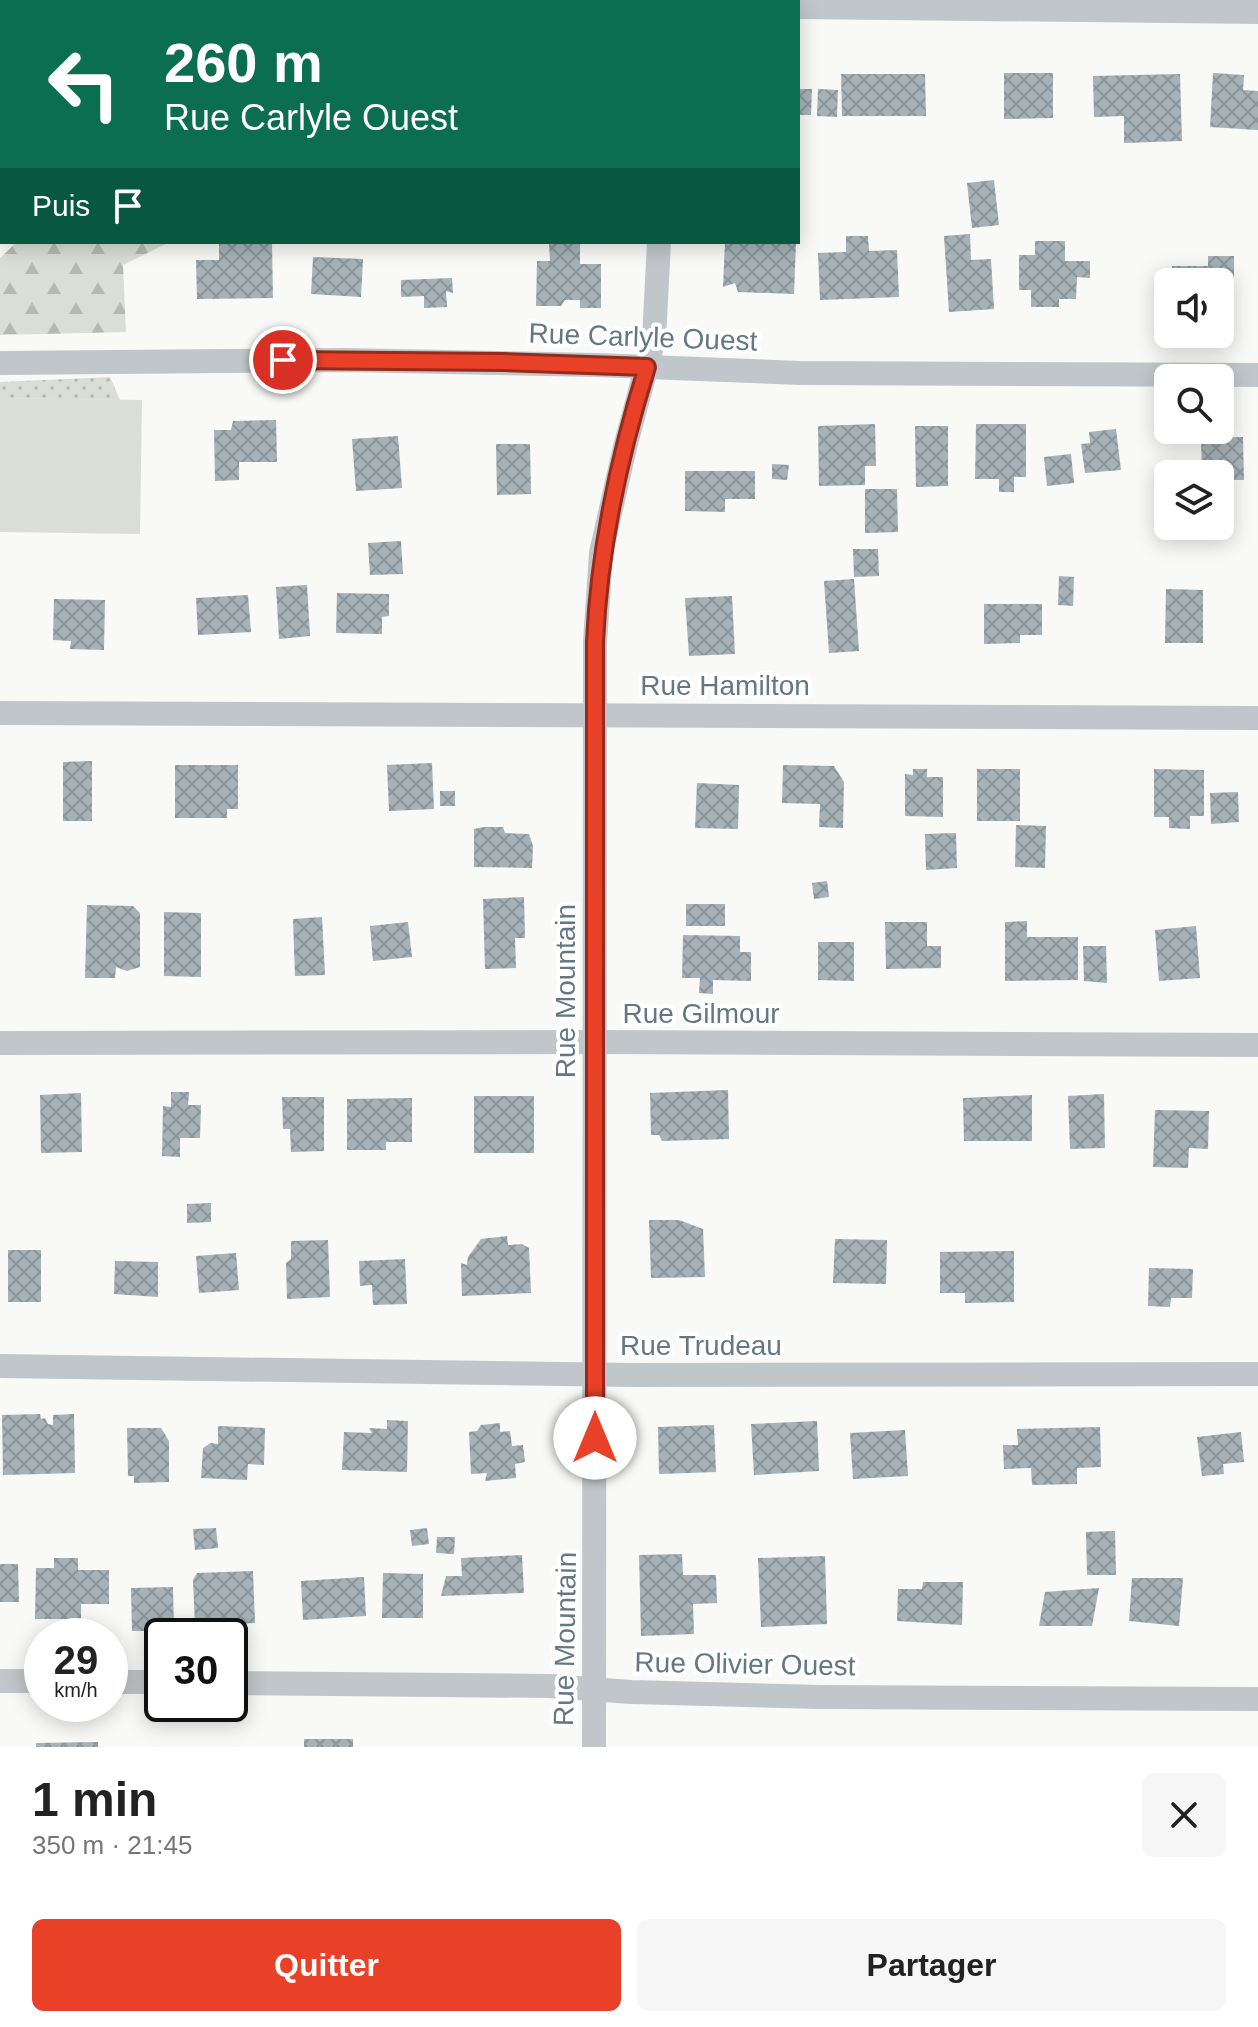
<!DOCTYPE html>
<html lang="fr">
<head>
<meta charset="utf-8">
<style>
	:root { --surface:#fff; --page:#f6f6f6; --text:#222; --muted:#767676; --accent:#e84128 }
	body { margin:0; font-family:Arial,sans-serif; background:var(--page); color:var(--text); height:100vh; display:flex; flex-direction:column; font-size:30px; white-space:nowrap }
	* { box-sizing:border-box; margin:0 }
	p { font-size:26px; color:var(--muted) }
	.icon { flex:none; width:44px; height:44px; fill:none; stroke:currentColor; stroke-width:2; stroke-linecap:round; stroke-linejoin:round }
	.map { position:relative; height:1747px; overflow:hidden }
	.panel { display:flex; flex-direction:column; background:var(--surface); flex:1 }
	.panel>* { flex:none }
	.guide { position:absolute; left:0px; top:0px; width:800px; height:244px; box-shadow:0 4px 20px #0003; background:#0b6e4f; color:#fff; overflow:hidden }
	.buttons { position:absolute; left:1154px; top:268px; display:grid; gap:16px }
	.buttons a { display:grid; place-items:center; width:80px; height:80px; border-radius:12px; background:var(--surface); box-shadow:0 4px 20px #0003; font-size:40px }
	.speed { position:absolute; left:24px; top:1618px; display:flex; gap:16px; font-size:40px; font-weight:700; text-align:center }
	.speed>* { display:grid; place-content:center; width:104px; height:104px; border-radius:50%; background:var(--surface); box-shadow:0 4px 20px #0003; line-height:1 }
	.speed small { font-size:20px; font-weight:400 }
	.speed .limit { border:4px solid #111; border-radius:12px; background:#fff; color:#111 }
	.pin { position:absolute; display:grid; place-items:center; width:68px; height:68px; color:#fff; margin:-34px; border:4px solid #fff; border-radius:50%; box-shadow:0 2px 8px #0007 }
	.me { position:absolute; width:88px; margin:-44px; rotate:0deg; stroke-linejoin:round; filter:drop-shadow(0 0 6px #0008) }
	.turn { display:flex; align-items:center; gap:28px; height:168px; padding:0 32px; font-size:36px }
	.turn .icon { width:104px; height:104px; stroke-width:2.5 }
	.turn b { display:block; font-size:56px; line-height:68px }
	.then { display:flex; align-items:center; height:76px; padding:0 32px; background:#0003; gap:16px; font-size:30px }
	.round { display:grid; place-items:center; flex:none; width:84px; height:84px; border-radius:12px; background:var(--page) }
	.headline { display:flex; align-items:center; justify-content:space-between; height:136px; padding:0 32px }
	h1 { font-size:48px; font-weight:700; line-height:60px }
	.button { display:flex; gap:16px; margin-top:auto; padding:16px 32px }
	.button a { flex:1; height:92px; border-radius:12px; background:var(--accent); color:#fff; font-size:32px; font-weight:700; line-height:92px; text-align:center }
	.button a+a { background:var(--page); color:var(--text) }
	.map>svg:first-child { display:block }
	.grass { fill:url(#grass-dots) }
	.forest { fill:url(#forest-firs) }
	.pitch { fill:#daded6 }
	.building { fill:url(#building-cross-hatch) }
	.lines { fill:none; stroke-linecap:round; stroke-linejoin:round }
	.street { stroke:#c0c6c9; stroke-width:24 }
	.route-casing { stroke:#972a1a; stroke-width:20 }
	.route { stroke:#e84128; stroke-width:14 }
	.labels { text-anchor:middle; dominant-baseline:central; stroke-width:8; stroke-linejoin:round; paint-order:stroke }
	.street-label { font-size:28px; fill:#637883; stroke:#fff }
</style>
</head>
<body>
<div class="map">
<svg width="1258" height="1747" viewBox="0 0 1258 1747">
	<defs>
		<pattern id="grass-dots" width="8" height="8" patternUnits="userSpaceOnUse" patternTransform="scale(2)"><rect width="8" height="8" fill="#daded6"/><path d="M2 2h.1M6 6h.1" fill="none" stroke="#b4b9b3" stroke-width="1.8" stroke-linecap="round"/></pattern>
		<pattern id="forest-firs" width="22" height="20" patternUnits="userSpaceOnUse" patternTransform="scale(2)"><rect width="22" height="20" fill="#daded6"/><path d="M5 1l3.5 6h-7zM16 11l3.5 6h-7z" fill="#b4b9b3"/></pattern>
		<pattern id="building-cross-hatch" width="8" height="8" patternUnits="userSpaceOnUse" patternTransform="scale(2)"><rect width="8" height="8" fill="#a6b2b7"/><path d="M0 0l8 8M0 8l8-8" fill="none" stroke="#8b969a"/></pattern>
	</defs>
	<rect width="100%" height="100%" fill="#f9f9f7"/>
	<path class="grass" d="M110,377L120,400L0,398V382Z"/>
	<g class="forest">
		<path d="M438,0H654L655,2H434Z"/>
		<path d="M17,242H170L123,265L126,332L0,335V258Z"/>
	</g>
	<path class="pitch" d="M0,398L142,400L140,534L0,532Z"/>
	<g class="building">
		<path d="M1004,73H1053V118L1004,119Z"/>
		<path d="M1213,73L1244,75L1243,90L1258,91V130L1210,127Z"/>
		<path d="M841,74H925L926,116H842Z"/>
		<path d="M1180,74L1182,141L1124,143V116L1094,117L1093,76Z"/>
		<path d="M798,89H812L811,115H798Z"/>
		<path d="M818,89L838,90L837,117L817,116Z"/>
		<path d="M994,180L999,225L972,228L967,183Z"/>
		<path d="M970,234L971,260L991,259L994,309L949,312L944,236Z"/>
		<path d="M846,236H868L869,251L897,250L899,297L820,300L818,253L846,252Z"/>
		<path d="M1035,241H1065V261H1090V278L1077,277L1076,299H1059V307H1031V290H1019V255H1035Z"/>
		<path d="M219,242H272L273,298L197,299L196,260H219Z"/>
		<path d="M725,242H796L794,294L738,292L735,283L723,287Z"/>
		<path d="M549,244H580V264H601V308H580V300H565L561,306H536L537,261H550Z"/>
		<path d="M1208,256H1234V305H1220V282H1172V266H1208Z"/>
		<path d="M313,257L363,259L361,297L311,294Z"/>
		<path d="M452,278L453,293L446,291L447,307L424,308V296L401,297V280Z"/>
		<path d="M276,420L277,462H239V480L215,481L214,430H231L233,421Z"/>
		<path d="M875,424L876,466H865V485L819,486L818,426Z"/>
		<path d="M976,424H1026V477H1014V492H999V479H975Z"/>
		<path d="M915,426H948V486L916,487Z"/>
		<path d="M1116,429L1121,470L1085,473L1081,444L1090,443L1089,432Z"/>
		<path d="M398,436L402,488L356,491L352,439Z"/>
		<path d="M1243,437L1244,480H1220V474H1202L1201,438Z"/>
		<path d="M496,444H530L531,494L497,495Z"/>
		<path d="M1071,454L1074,483L1047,486L1044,457Z"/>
		<path d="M772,464L789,465L787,480L772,479Z"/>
		<path d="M685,471H755V499H725V512L685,511Z"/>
		<path d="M865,489H897L898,532L865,533Z"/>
		<path d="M401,541L403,574L370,575L368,543Z"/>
		<path d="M853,549H878L879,576L854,577Z"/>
		<path d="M1059,576L1074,577L1073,606L1058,605Z"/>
		<path d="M854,579L859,651L829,653L824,581Z"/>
		<path d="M307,585L310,636L279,639L276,587Z"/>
		<path d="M1166,589L1203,590V643H1165Z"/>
		<path d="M337,593L389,594V616L382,617V634L336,633Z"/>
		<path d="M248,595L251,632L198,635L196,598Z"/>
		<path d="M732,596L735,654L689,656L685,598Z"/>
		<path d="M54,599L105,600L104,650L70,649L71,641L53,640Z"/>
		<path d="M984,604H1042V635H1020V643L984,644Z"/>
		<path d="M92,761V821H63V762Z"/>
		<path d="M432,763L434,809L389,811L387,765Z"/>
		<path d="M175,765H238V809H227V818H175Z"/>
		<path d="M783,765L834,766L844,782L843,828L819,827L820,804L782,803Z"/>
		<path d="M913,769H927V777H943V817L905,816V774L913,775Z"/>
		<rect x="977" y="769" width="43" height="52"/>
		<path d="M1154,769L1204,770V816H1190V829L1169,828V817H1154Z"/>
		<path d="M697,783L739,785L738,829L695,828Z"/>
		<rect x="440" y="791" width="15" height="15"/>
		<path d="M1238,792L1239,822L1211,824L1210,793Z"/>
		<path d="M1016,825L1046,826L1045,868L1015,867Z"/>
		<path d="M483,827H503L505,833L529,834L533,846L532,868L474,867V829Z"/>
		<path d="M956,833L957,868L926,870L925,834Z"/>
		<path d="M827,881L829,897L814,899L812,883Z"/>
		<path d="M524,897L525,938H515L516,968L485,969L483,899Z"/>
		<rect x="686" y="904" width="39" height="22"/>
		<path d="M87,905L133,906L140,913V967L127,971L116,967L115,978H85Z"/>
		<path d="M164,912L201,913V977L164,976Z"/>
		<path d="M322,917L325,975L295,976L293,919Z"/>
		<path d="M1027,921V937H1078V980L1005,981V922Z"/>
		<path d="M408,922L412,957L373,961L370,926Z"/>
		<path d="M885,922H927V946H941V968L886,969Z"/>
		<path d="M1196,926L1200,978L1159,981L1155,930Z"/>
		<path d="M683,935L740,936V952H751V981L713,980V994L699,993L700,978H682Z"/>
		<path d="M818,942H854V981L818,980Z"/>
		<path d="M1083,946H1106L1107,983L1084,981Z"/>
		<path d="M728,1090L729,1139L662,1141L659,1135H651L650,1093Z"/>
		<path d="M171,1092H189L188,1105H201L200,1138H180V1157L162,1156L163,1106L171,1107Z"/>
		<path d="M81,1093L82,1152L41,1153L40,1095Z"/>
		<path d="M1104,1094L1105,1148L1070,1149L1068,1096Z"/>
		<path d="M1032,1095V1141H964L963,1098Z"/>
		<rect x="474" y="1096" width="60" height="57"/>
		<path d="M282,1097H324V1151L291,1152L290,1129H283Z"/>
		<path d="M412,1098V1142H386V1150H347V1099Z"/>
		<path d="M1155,1110L1209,1111L1208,1149L1189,1148L1188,1168L1153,1167Z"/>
		<path d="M211,1203V1222L187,1223V1204Z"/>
		<path d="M649,1220H679L703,1229L705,1277L651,1278Z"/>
		<path d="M507,1236L508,1245L522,1244L529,1248L531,1293L462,1296L461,1263L467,1265L468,1257L481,1239Z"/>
		<path d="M835,1239L887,1240L886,1284L833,1283Z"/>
		<path d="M328,1240L330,1297L287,1299L286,1263L291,1259V1241Z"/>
		<rect x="8" y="1250" width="33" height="52"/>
		<path d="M1014,1251V1302L965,1303V1293H940V1252Z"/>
		<path d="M236,1253L239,1290L199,1293L196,1256Z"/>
		<path d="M405,1259L407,1304L373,1305L372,1285L360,1286L359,1261Z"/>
		<path d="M115,1261L158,1262V1297L114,1294Z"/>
		<path d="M1149,1268L1193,1269L1192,1298H1171L1170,1307L1148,1306Z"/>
		<path d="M40,1414L41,1419L45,1418L48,1424L53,1425V1415L74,1414L75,1473L3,1475L2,1415Z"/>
		<path d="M387,1420L408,1421L407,1472L342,1470L344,1432L372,1433L369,1428L387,1429Z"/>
		<path d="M817,1421L819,1471L754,1475L751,1424Z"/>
		<path d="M500,1423V1432L510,1431L512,1446L523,1445L525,1462L515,1464L516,1478L485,1481L487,1473L471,1474L469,1432L477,1431L481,1425Z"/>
		<path d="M714,1425L716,1472L659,1474L658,1427Z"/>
		<path d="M218,1426L265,1428L264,1465L248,1464L247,1480L201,1478L203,1448L211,1443L218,1444Z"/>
		<path d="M1100,1427L1101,1467L1077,1468V1484L1032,1485L1031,1468L1004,1469L1003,1445H1018L1017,1429Z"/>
		<path d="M127,1428H161L169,1441V1482L134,1483V1476H128Z"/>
		<path d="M905,1430L908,1476L853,1479L850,1433Z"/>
		<path d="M1241,1432L1244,1462L1223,1464L1224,1474L1202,1476L1197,1437Z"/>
		<path d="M216,1528L218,1548L195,1550L193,1529Z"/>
		<path d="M427,1528L429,1544L412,1546L410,1530Z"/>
		<path d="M1115,1531L1116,1575H1087L1086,1532Z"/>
		<path d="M437,1537H455L454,1554L436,1553Z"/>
		<path d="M682,1554L683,1575H716L717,1603L693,1604L694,1634L641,1636L639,1555Z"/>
		<path d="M522,1555L524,1593L441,1596L446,1576H462L461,1558Z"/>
		<path d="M825,1556L827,1624L761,1627L758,1558Z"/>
		<path d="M54,1558H78V1570H109V1604H81V1619H35L36,1568H54Z"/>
		<path d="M0,1564H18L19,1602H0Z"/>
		<path d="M253,1571L255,1623L195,1626L193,1580L197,1573Z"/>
		<path d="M383,1573L423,1574V1618H382Z"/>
		<path d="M364,1577L366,1616L303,1620L301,1581Z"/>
		<path d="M1132,1578H1183L1179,1626L1129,1621Z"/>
		<path d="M923,1582H963L962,1625L897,1621L898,1589H922Z"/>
		<path d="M173,1587L174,1631H132L131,1588Z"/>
		<path d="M1099,1588L1092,1626H1039L1045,1592Z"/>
		<rect x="304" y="1739" width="49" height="8"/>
		<path d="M98,1742V1747H36V1743Z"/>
	</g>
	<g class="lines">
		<g class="street">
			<path d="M798,7L1258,12"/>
			<path d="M0,363L344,360L597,365L800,373L1258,375"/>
			<path d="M0,713L1258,718"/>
			<path d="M0,1043L594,1042L1258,1045"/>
			<path d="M0,1366L635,1375L1258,1374"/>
			<path d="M0,1681H42"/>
			<path d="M110,1682H162"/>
			<path d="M230,1683L550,1686L631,1692L820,1697L1258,1699"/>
			<path d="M594,1747L595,642L601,553L625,447L654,339L659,242"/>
		</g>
	</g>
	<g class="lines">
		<defs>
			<path id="route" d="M283,360L504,362L647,367C619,457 599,548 595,642V1438"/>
		</defs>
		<use href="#route" class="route-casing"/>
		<use href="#route" class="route"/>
	</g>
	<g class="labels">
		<g class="street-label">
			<text transform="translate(643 337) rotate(2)">Rue Carlyle Ouest</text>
			<text x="725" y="685">Rue Hamilton</text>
			<text transform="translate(565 991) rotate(-90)">Rue Mountain</text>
			<text x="701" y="1013">Rue Gilmour</text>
			<text x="701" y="1345">Rue Trudeau</text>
			<text transform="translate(565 1639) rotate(-89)">Rue Mountain</text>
			<text transform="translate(745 1664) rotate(1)">Rue Olivier Ouest</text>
		</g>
	</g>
</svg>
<div class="buttons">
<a><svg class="icon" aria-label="sound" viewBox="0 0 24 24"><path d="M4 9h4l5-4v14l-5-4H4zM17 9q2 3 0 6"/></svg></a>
<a><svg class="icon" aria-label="search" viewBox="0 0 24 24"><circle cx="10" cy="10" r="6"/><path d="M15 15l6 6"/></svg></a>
<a><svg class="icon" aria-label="layers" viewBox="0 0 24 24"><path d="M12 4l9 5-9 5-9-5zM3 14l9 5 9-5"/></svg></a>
</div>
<div class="speed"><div>29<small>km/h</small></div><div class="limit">30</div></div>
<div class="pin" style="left:283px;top:360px;background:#d93025"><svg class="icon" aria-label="arrive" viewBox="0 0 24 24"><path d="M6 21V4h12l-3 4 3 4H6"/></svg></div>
<svg class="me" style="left:595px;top:1438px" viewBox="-20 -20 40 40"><circle r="19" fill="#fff"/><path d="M0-13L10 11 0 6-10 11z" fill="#e84128"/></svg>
<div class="guide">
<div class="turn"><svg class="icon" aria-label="left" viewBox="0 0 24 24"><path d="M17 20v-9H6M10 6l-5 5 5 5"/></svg><div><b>260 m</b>Rue Carlyle Ouest</div></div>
<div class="then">Puis<svg class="icon" aria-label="arrive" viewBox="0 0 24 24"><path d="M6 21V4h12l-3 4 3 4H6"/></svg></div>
</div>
</div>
<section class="panel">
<div class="headline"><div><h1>1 min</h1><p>350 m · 21:45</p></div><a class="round"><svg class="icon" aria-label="close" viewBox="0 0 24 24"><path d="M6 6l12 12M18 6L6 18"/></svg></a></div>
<div class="button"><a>Quitter</a><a>Partager</a></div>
</section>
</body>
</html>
